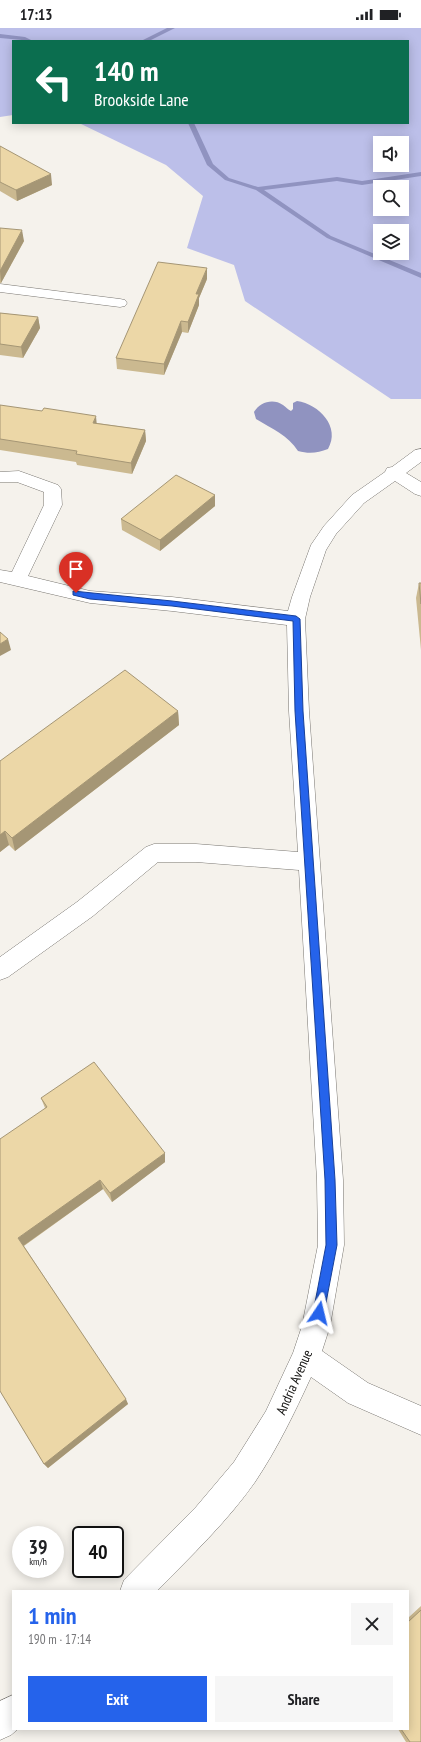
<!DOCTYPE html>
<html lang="en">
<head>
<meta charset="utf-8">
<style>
	:root { --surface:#fff; --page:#f6f6f6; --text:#202124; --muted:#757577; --accent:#2563eb }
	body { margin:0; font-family:"PT Sans Narrow",sans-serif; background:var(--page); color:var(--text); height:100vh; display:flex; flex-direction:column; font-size:15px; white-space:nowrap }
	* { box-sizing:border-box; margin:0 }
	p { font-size:13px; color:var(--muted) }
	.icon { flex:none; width:22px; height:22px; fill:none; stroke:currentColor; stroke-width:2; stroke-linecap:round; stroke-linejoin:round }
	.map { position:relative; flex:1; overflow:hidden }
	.sheet { position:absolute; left:12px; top:1562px; width:397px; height:140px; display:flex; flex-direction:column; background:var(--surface); border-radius:0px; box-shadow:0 2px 10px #0003 }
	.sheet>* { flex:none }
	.banner { position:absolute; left:12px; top:12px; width:397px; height:84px; border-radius:0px; box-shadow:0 2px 10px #0003; background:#0b6e4f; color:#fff; overflow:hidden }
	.buttons { position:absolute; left:373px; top:108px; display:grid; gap:8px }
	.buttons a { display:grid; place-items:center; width:36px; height:36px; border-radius:0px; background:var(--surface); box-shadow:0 2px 10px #0003; font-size:20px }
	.speed { position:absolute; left:12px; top:1498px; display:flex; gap:8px; font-size:20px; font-weight:700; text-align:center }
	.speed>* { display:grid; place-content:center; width:52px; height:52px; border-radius:50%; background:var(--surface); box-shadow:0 2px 10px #0003; line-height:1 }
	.speed small { font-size:10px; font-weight:400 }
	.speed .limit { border:2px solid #111; border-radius:6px; background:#fff; color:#111 }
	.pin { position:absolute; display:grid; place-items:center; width:34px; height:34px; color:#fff; margin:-41px -17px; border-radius:50% 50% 50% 0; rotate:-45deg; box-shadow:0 0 4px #0007 }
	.pin .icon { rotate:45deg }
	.me { position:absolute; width:44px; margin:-22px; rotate:10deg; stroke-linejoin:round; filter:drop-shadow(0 0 3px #0008) }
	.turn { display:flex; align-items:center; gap:14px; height:84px; padding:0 16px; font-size:18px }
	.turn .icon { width:52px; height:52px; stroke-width:2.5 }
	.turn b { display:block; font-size:28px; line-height:34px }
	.round { display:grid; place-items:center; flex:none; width:42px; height:42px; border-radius:0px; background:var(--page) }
	.headline { display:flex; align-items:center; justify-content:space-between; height:68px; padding:0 16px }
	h1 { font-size:24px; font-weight:700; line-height:30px; color:var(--accent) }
	.button { display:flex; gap:8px; margin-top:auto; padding:8px 16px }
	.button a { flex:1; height:46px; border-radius:0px; background:var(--accent); color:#fff; font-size:16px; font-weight:700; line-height:46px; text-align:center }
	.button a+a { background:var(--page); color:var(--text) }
	.status { display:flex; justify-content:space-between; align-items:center; height:28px; padding:0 20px; background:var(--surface); direction:ltr }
	.status svg { height:11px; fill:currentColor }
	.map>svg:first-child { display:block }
	.green { fill:#bcbfe9; fill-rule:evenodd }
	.water { fill:#9093c0 }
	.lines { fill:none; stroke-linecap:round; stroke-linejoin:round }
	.stream { fill:#9093c0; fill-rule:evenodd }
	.minor-casing { stroke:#797671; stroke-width:1 }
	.minor { fill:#fff; fill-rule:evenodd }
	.wall { fill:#cbb990 }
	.shaded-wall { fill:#a59675 }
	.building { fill:#ecd7a7; stroke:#a59675 }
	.route { fill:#2563eb; stroke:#184099 }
	.labels { text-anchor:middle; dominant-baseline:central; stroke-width:3; stroke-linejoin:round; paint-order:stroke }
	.street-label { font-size:14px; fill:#12110f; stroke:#fff }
</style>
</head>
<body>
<div class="status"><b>17:13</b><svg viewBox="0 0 49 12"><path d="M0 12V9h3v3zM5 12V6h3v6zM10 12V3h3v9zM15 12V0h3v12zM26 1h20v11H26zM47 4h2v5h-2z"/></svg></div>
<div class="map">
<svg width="421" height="1714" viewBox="0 0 421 1714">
	<rect width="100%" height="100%" fill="#f5f2ec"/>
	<path class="green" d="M0,0H421V371H391L245,273L234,237L187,220L203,168L166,137L79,95H408V13H13V87L0,89ZM380,115H402V137H380ZM380,159H402V181H380ZM380,203H402V225H380Z"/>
	<path class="water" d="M297,373C319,376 341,399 328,421C318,425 309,426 298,423C288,407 272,401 256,391L254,384C260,374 273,370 283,377C286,379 287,381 291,383L293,381V375Z"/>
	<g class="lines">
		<g class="stream">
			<path d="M167,0H175L149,13H141Z"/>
			<path d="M0,6L25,9L33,13L0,10Z"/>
			<path d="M188,95H194L213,136L229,150L258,159L337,149L362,153L421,144V148L362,157L337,153L264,162L331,208L421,245V250L327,210L256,162L225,152L207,137Z"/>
		</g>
		<defs>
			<g id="minor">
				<path d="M0,256L120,271L125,272L127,275L125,278L120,279L0,264Z"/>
				<path d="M421,421V434L406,445L421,454V468L415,466L395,453L364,475L336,506L326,522L310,569L305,591L309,683L343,1152L344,1217L330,1298L322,1323L368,1355L421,1378V1407L348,1375L311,1349C294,1386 277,1421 255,1454C227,1494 191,1528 157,1563H120L124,1552L196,1479L234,1434L266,1383L293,1325L302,1298L318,1217L317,1152L299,842L196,834H158L93,888L8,949L0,952V929L77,874L146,819L154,816H196L298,824L289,683L287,597L172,583L90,575L0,554V542L12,544L44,477V464L17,454H0V444L19,443L58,457L61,461L62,477L28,548L90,563L172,569L288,583L292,569L311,517L324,498L352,467L385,444L387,440L392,439L415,422Z"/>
				<path d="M13,1667V1701H18L11,1707L0,1712V1673Z"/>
			</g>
		</defs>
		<use href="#minor" class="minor-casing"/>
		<use href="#minor" class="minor"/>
	</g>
	<g class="wall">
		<path d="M0,118L52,157L17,173L0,163Z"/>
		<path d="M0,200L24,213L1,255H0Z"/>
		<path d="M207,251L199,270V277L188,305L182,304L164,347L117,341L116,330Z"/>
		<path d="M0,285L38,289L40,300L23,330L0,327Z"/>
		<path d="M0,377L97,395L145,402L146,413L132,446L77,437L76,434L0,422Z"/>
		<path d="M215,467V478L160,523L122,502L121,491Z"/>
		<path d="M419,555H421V622L416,570Z"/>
		<path d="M178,683L179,697L15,823L9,817L0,824V733Z"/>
		<path d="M41,1070L165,1134L112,1174L103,1161L24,1218L128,1376L48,1440L44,1436L0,1363L45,1080Z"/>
		<path d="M421,1578V1714H406L398,1701H408V1590Z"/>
	</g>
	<g class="shaded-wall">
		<path d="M51,146L52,157L17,173L16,162Z"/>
		<path d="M22,202L24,213L1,255L0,243Z"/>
		<path d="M207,240V251L199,270V277L188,305V294L196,266Z"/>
		<path d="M38,289L40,300L23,330L21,319Z"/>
		<path d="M181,293L182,304L164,347V336Z"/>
		<path d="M96,388L97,399L93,395Z"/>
		<path d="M145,402L146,413L132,446L131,435Z"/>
		<path d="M215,467V478L160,523V512Z"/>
		<path d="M8,611L11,622L0,628V616Z"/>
		<path d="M178,683L179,697L15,823L12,810Z"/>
		<path d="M5,803L9,817L0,824V807Z"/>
		<path d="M165,1125V1134L112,1174L110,1165Z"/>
		<path d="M100,1152L103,1161L23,1218L18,1210Z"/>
		<path d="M126,1371L128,1376L48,1440L44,1436Z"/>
	</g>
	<g class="building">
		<path d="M0,118L51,146L16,162L0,154Z"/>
		<path d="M0,200L22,202L0,243Z"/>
		<path d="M158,234L207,240L196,266H199L188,294L181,293L164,336L116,330Z"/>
		<path d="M0,285L38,289L21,319L0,316Z"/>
		<path d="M0,377L42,383L44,380L96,388L93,395L145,402L131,435L76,426L77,423L0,411Z"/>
		<path d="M176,447L215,467L160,512L121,491Z"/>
		<path d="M419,555H421V576Z"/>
		<path d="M0,604L8,611L0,616Z"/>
		<path d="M125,642L178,683L12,810L5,803L0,807V733Z"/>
		<path d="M94,1034L165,1125L110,1165L100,1152L18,1210L126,1371L44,1436L0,1363V1111L47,1079L41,1070Z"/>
		<path d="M421,1582V1714H410L401,1701H408V1594Z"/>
	</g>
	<path class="route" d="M73,563L172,573L296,588L300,591L303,683L335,1152L337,1217L324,1285L323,1289L319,1290L315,1289L313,1285L326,1217L325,1152L295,683L293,593L172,578L90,571L73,567Z"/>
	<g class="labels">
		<g class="street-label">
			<text transform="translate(294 1354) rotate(-66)">Andria Avenue</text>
		</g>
	</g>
</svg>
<div class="buttons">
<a><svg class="icon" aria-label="sound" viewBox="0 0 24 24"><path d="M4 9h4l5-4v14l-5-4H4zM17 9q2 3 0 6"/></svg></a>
<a><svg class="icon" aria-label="search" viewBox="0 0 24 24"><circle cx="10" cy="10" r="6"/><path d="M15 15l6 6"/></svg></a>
<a><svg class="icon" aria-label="layers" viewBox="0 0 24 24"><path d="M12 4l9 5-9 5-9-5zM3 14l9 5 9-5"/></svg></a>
</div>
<div class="speed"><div>39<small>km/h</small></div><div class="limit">40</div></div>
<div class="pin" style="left:76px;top:565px;background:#d93025"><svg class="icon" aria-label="arrive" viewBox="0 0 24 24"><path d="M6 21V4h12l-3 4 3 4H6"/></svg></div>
<svg class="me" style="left:319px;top:1285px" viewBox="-20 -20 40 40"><path d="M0-17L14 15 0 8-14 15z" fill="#2563eb" stroke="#fff" stroke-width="4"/></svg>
<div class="banner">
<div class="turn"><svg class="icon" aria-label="left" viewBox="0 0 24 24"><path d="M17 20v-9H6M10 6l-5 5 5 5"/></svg><div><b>140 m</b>Brookside Lane</div></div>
</div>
<section class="sheet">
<div class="headline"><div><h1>1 min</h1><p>190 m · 17:14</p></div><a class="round"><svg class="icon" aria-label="close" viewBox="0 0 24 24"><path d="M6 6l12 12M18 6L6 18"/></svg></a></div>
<div class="button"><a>Exit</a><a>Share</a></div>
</section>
</div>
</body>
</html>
